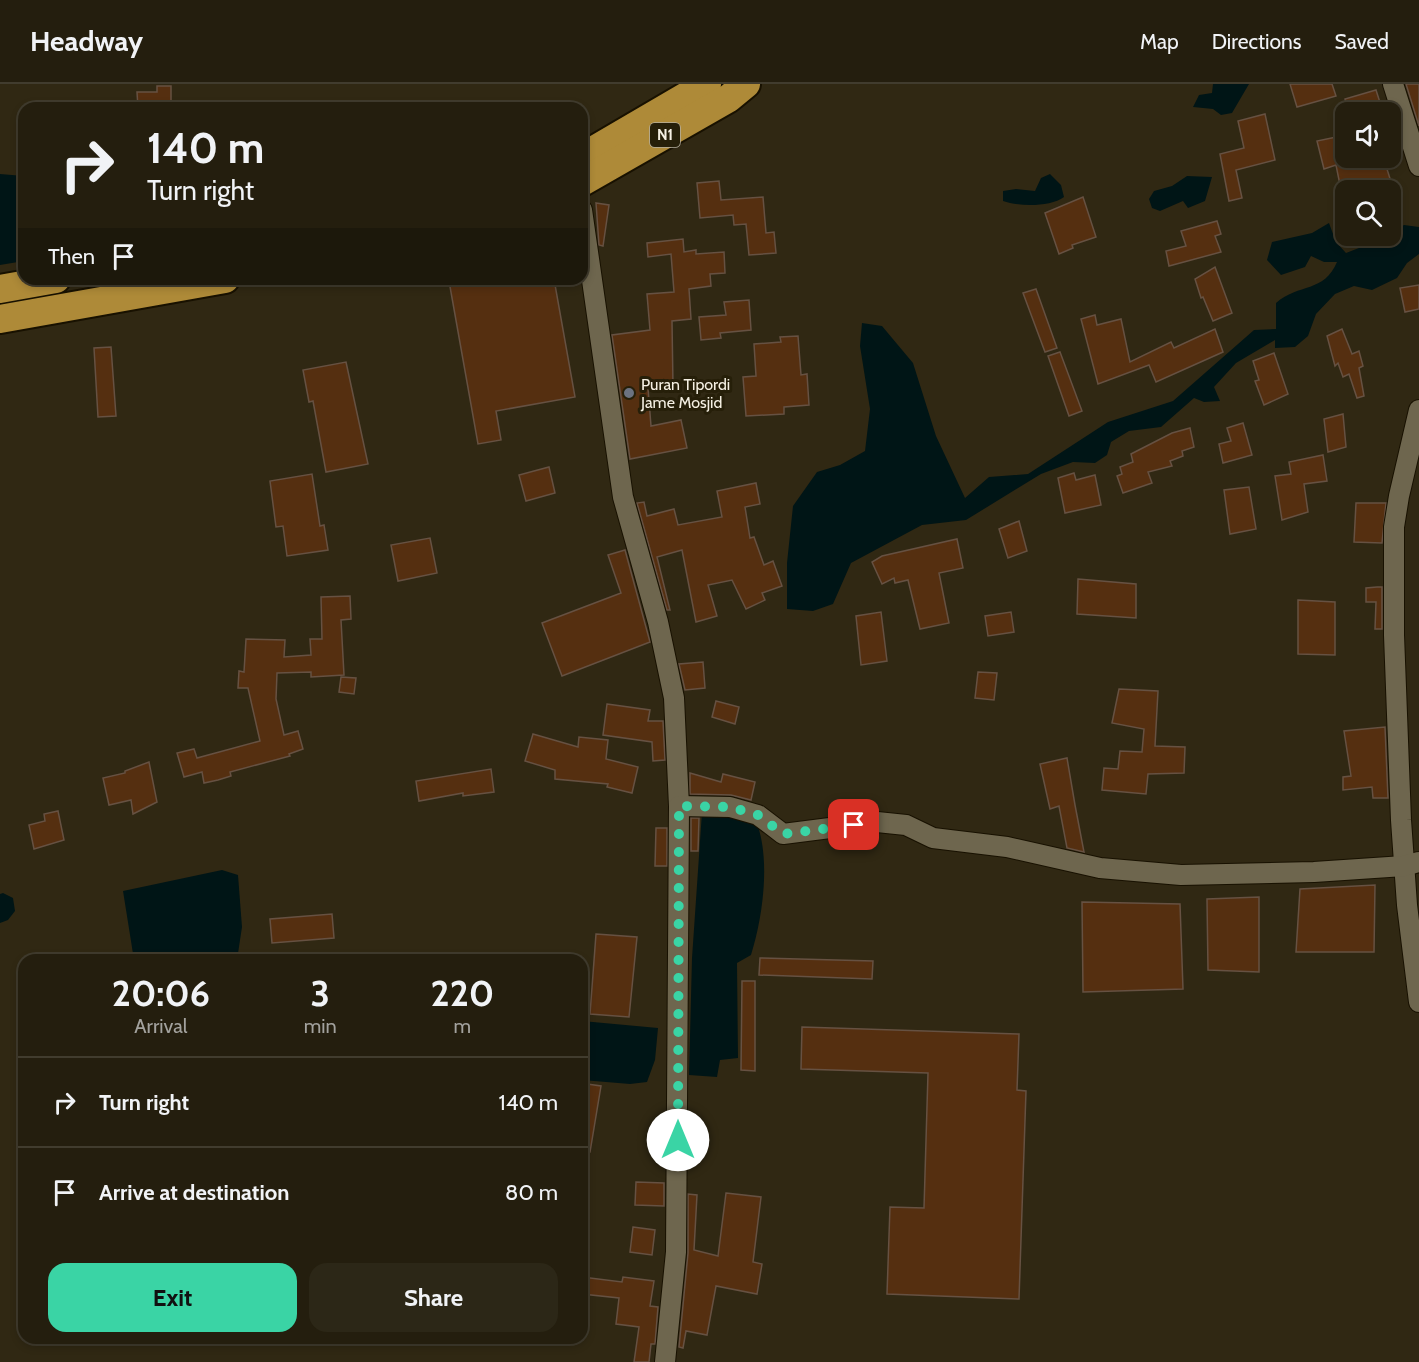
<!DOCTYPE html>
<html lang="en">
<head>
<meta charset="utf-8">
<style>
	:root { --surface:#241e0e; --page:#2c2717; --text:#f1f3f6; --muted:#a3a29e; --line:#413c2e; --accent:#3ad4a5 }
	body { margin:0; font-family:Cabin,sans-serif; background:var(--page); color:var(--text); height:100vh; display:flex; flex-direction:column; font-size:22px; white-space:nowrap }
	* { box-sizing:border-box; margin:0 }
	p { font-size:20px; color:var(--muted) }
	.icon { flex:none; width:33px; height:33px; fill:none; stroke:currentColor; stroke-width:2; stroke-linecap:round; stroke-linejoin:round }
	.map { position:relative; flex:1; overflow:hidden }
	.drawer { position:absolute; left:18px; top:870px; width:570px; height:390px; display:flex; flex-direction:column; background:var(--surface); border-radius:18px; box-shadow:0 3px 9px #0003,0 0 0 2px var(--line) }
	.drawer>* { flex:none }
	.banner { position:absolute; left:18px; top:18px; width:570px; height:183px; border-radius:18px; box-shadow:0 3px 9px #0003,0 0 0 2px var(--line); background:#241e0e; color:var(--text); overflow:hidden }
	.fabs { position:absolute; left:1335px; top:18px; display:grid; gap:12px }
	.fabs a { display:grid; place-items:center; width:66px; height:66px; border-radius:12px; background:var(--surface); box-shadow:0 3px 9px #0003,0 0 0 2px var(--line); font-size:30px }
	.pin { position:absolute; display:grid; place-items:center; width:51px; height:51px; color:#fff; margin:-26px; border-radius:12px; box-shadow:0 3px 9px #0006 }
	.me { position:absolute; width:66px; margin:-33px; rotate:0deg; stroke-linejoin:round; filter:drop-shadow(0 0 4px #0008) }
	.turn { display:flex; align-items:center; gap:21px; height:126px; padding:0 30px; font-size:27px }
	.turn .icon { width:78px; height:78px; stroke-width:2.5 }
	.turn b { display:block; font-size:42px; line-height:51px }
	.then { display:flex; align-items:center; height:57px; padding:0 30px; background:#0003; gap:12px; font-size:22px }
	.eta { display:flex; justify-content:space-evenly; align-items:center; height:102px; text-align:center }
	.eta b { font-size:36px; font-weight:700; line-height:42px }
	.button { display:flex; gap:12px; margin-top:auto; padding:12px 30px }
	.button a { flex:1; height:69px; border-radius:18px; background:var(--accent); color:#111; font-size:24px; font-weight:700; line-height:69px; text-align:center }
	.button a+a { background:var(--page); color:var(--text) }
	ul { padding:0; list-style:none }
	li { display:flex; align-items:center; gap:18px; height:90px; padding:0 30px; border-top:2px solid var(--line) }
	li div { flex:1 }
	li b { display:block; font-size:22px }
	li em { font-style:normal }
	header { display:flex; align-items:center; gap:36px; box-sizing:border-box; height:84px; padding:0 30px; background:var(--surface); border-bottom:2px solid var(--line) }
	header strong { font-size:28px }
	nav { display:flex; gap:33px; margin-inline-start:auto; font-size:21px }
	.map>svg:first-child { display:block }
	.water { fill:#001516 }
	.building { fill:#552f10; stroke:#665142; stroke-width:1.5 }
	.lines { fill:none; stroke-linecap:round; stroke-linejoin:round }
	.minor-casing { stroke:#181100; stroke-width:22 }
	.highway-casing { stroke:#181100; stroke-width:32 }
	.minor { stroke:#6e664e; stroke-width:20 }
	.highway { stroke:#ae8a38; stroke-width:28 }
	.route { stroke:#3ad4a5; stroke-width:10; stroke-dasharray:0 18 }
	.worship-dot { fill:#6b7280; stroke:#261f09; stroke-width:2 }
	.labels { text-anchor:middle; dominant-baseline:central; stroke-width:6; stroke-linejoin:round; paint-order:stroke }
	.shield { fill:#261f09; stroke:#b7b1a2; stroke-width:1.5 }
	.shield-label { font-size:15px; font-weight:bold; fill:#f5f0e3 }
	.poi-label { font-size:16px; fill:#f5f0e3; stroke:#261f09; text-anchor:start }
</style>
</head>
<body>
<header>
<strong>Headway</strong>
<nav><a>Map</a><a>Directions</a><a>Saved</a></nav>
</header>
<div class="map">
<svg width="1419" height="1278" viewBox="0 0 1419 1278">
	<rect width="100%" height="100%" fill="#302813"/>
	<g class="water">
		<path d="M1213,0H1249L1232,29L1221,31L1213,25L1193,23L1199,11L1212,9Z"/>
		<path d="M0,90L24,92V177L0,181Z"/>
		<path d="M1050,90L1061,101L1064,113C1050,123 1020,123 1003,117V107L1016,105L1035,107L1041,94Z"/>
		<path d="M1187,92L1212,93L1205,117L1188,124L1183,117L1160,127L1152,124L1149,115L1154,107L1172,102Z"/>
		<path d="M1329,139L1336,158L1346,169L1390,152L1391,149L1404,141L1419,143V170L1407,179L1397,194L1372,206L1354,202L1335,210L1316,230L1308,252L1295,263L1275,264V256L1236,279L1214,303L1220,317L1204,318L1194,314L1161,343L1129,347L1111,358L1107,371L1095,379L1073,378L1041,390L966,436L922,441L851,479L833,520L813,527L787,525V479L793,422L817,388L840,381L865,367L870,325L860,262L862,239L882,242L913,279L936,352L965,414L989,393L1028,390L1108,338L1173,317L1254,246L1276,245V219C1299,199 1324,209 1337,178H1324L1311,172L1305,183L1281,191L1267,176L1272,158L1312,149Z"/>
		<path d="M702,728L756,737C771,774 763,833 751,871L737,879L738,974L720,976L717,993L689,991L692,874Z"/>
		<path d="M222,786L238,791L242,843L237,876H134L123,807Z"/>
		<path d="M3,809L13,814L15,827L8,836L0,839V810Z"/>
		<path d="M582,937L658,944L655,976L647,998L630,1000L582,996Z"/>
	</g>
	<g class="building">
		<path d="M1290,0H1332L1336,12L1297,23Z"/>
		<path d="M1406,0H1419V42Z"/>
		<path d="M157,2H171V24H138L137,8H157Z"/>
		<path d="M1376,6L1383,28H1348L1345,15Z"/>
		<path d="M1265,30L1275,76L1236,86L1242,114L1229,117L1220,70L1244,64L1238,37Z"/>
		<path d="M1346,51V74H1380L1382,83L1386,82L1393,104L1341,106L1336,81L1324,85L1317,57Z"/>
		<path d="M719,97L721,116L763,113L766,149L774,148L776,169L749,171L746,140L734,141L733,131L700,134L697,99Z"/>
		<path d="M1083,113L1096,153L1072,161L1073,164L1059,170L1045,129Z"/>
		<path d="M596,119L609,121L603,162L599,161Z"/>
		<path d="M1217,137L1221,150L1215,152L1221,168L1169,182L1166,167L1186,162L1181,147Z"/>
		<path d="M683,155L684,168L696,166V170L724,168L725,189L710,190L711,202L689,205L691,235L672,237L673,302L648,304L651,342L681,336L687,364L630,375L612,251L650,246L647,210L674,208L671,170L648,173L647,159Z"/>
		<path d="M1215,183L1232,229L1213,237L1203,213L1201,214L1195,195Z"/>
		<path d="M460,195H554L575,313L496,327L501,356L478,360L449,197Z"/>
		<path d="M1419,201V225L1405,228L1400,204Z"/>
		<path d="M1036,205L1057,264L1045,268L1023,209Z"/>
		<path d="M749,216L751,246L720,249L721,254L701,256L699,233L726,231L724,218Z"/>
		<path d="M1095,231L1097,241L1121,235L1130,278L1171,258L1174,264L1215,245L1223,268L1156,298L1149,281L1098,300L1081,235Z"/>
		<path d="M1342,245L1352,270L1359,267L1363,282L1359,284L1364,312L1357,314L1349,290L1343,293L1338,279L1335,282L1327,252Z"/>
		<path d="M798,252L801,291L807,290L809,321L784,323V330L746,332L743,293L756,292L754,260L781,258L780,253Z"/>
		<path d="M111,263L116,332L98,333L94,264Z"/>
		<path d="M1060,268L1082,327L1069,332L1048,272Z"/>
		<path d="M1274,269L1288,310L1264,321L1255,297L1259,296L1253,277Z"/>
		<path d="M346,278L368,380L326,388L313,317L309,318L303,286Z"/>
		<path d="M1343,330L1346,363L1328,368L1324,335Z"/>
		<path d="M1243,339L1252,371L1223,379L1219,360L1231,357L1227,344Z"/>
		<path d="M1190,344L1194,363L1182,367L1183,372L1170,377L1172,382L1148,388L1152,399L1123,409L1117,392L1122,390L1120,383L1133,378L1131,370L1172,349Z"/>
		<path d="M1323,371L1327,397L1304,400L1308,428L1282,436L1275,392L1291,390L1289,378Z"/>
		<path d="M549,383L555,409L526,417L519,391Z"/>
		<path d="M1074,389L1076,396L1095,391L1101,421L1065,429L1058,394Z"/>
		<path d="M312,390L320,442L324,441L328,466L287,472L283,442L276,443L270,397Z"/>
		<path d="M756,399L760,420L745,423L750,454L754,453L764,481L773,477L782,502L762,509L765,516L746,525L732,496L708,501L717,532L696,538L682,466L657,473L670,526H667L637,419L644,418L647,432L674,425L678,441L722,433L717,407Z"/>
		<path d="M1249,403L1256,445L1230,450L1224,406Z"/>
		<path d="M1356,419H1386L1382,459L1354,458Z"/>
		<path d="M1019,437L1027,467L1008,474L999,445Z"/>
		<path d="M430,454L437,489L398,497L391,461Z"/>
		<path d="M957,455L963,484L939,489L949,539L920,545L908,496L895,499L894,494L882,500L872,478L882,472Z"/>
		<path d="M625,466L650,558L562,592L542,539L621,509L608,471Z"/>
		<path d="M1078,495L1136,500V534L1077,530Z"/>
		<path d="M1377,503H1382V545H1375L1376,518H1366V504Z"/>
		<path d="M350,512L351,535L341,536L344,591L311,593V588L277,589L276,615L284,651L298,647L303,665L289,670L290,672L230,688L231,692L218,696L204,699L202,688L184,693L177,669L194,665L197,674L260,657L248,604H238L239,587L244,588L246,555L285,556L284,573L311,571L310,555H322L321,513Z"/>
		<path d="M1298,516L1335,518V571L1298,570Z"/>
		<path d="M881,528L887,577L861,581L856,532Z"/>
		<path d="M1011,528L1014,548L988,552L985,532Z"/>
		<path d="M703,578L705,604L685,606L679,580Z"/>
		<path d="M978,588L997,589L994,616L975,614Z"/>
		<path d="M341,593L356,594L354,610L339,608Z"/>
		<path d="M1119,605L1158,607L1155,662L1185,663L1184,689L1148,690L1146,710L1102,706L1104,684L1118,685L1120,667L1142,668L1144,645L1112,639Z"/>
		<path d="M716,617L739,623L735,640L712,633Z"/>
		<path d="M607,620L650,626L648,637H663L665,676L653,677L652,658L603,651Z"/>
		<path d="M1385,643L1388,714H1373L1372,703L1343,706V693L1351,692L1344,647Z"/>
		<path d="M533,650L578,663L579,653L608,656L606,675L638,683L632,709L607,703L608,700L555,695V686L525,677Z"/>
		<path d="M1067,674L1075,721L1084,768L1067,764L1059,722L1050,725L1040,680Z"/>
		<path d="M149,678L157,718L133,730L131,716L109,721L103,694L125,689V687Z"/>
		<path d="M491,685L494,708L463,712V709L419,717L416,697Z"/>
		<path d="M690,689L721,698L723,690L755,698L751,716L731,711L690,710Z"/>
		<path d="M58,727L64,756L34,765L29,741L45,737L44,730Z"/>
		<path d="M691,734H699L698,767H691Z"/>
		<path d="M656,744H667V782H655Z"/>
		<path d="M1375,801L1374,868H1296L1300,805Z"/>
		<path d="M1259,813V888L1208,886L1207,815Z"/>
		<path d="M1082,818L1180,820L1183,905L1083,908Z"/>
		<path d="M332,830L334,854L272,859L270,835Z"/>
		<path d="M596,850L637,853L629,933L590,930Z"/>
		<path d="M760,874L873,877L872,895L759,891Z"/>
		<path d="M742,897H755V987L741,986Z"/>
		<path d="M802,943L1019,950L1017,1006L1026,1007L1019,1215L887,1210L890,1123L924,1124L928,989L801,985Z"/>
		<path d="M587,1000L601,1002L590,1068H582V1005L586,1006Z"/>
		<path d="M636,1098L664,1099V1122L635,1121Z"/>
		<path d="M726,1109L761,1113L753,1178L762,1180L757,1210L716,1202L707,1251L686,1247L683,1264L679,1263L688,1169V1110L697,1111L694,1166L718,1172Z"/>
		<path d="M633,1143L655,1146L652,1171L630,1168Z"/>
		<path d="M582,1193L622,1198L623,1193L654,1197L650,1222L658,1223L655,1260H651L649,1278H634L639,1243L616,1240L619,1214L582,1210Z"/>
	</g>
	<g class="lines">
		<defs>
			<g id="minor">
				<path d="M1393,0L1419,82"/>
				<path d="M582,126L623,413L658,538L674,614L679,722L676,1168L665,1278"/>
				<path d="M1419,326L1399,412L1394,443V551L1401,736L1407,821L1419,918"/>
				<path d="M679,722L730,723L758,731L783,750L877,738L906,741L933,754L1007,763L1100,784L1181,791L1314,788L1404,782L1419,778"/>
			</g>
			<g id="highway">
				<path d="M582,73L707,0"/>
				<path d="M582,98L729,14L746,0"/>
				<path d="M0,205L56,195"/>
				<path d="M0,235L225,195"/>
			</g>
		</defs>
		<use href="#minor" class="minor-casing"/>
		<use href="#highway" class="highway-casing"/>
		<use href="#minor" class="minor"/>
		<use href="#highway" class="highway"/>
	</g>
	<g class="lines">
		<path class="route" d="M678,1056L679,722L730,723L758,731L783,750L854,741"/>
	</g>
	<circle class="worship-dot" cx="629" cy="309" r="6"/>
	<g class="labels">
		<rect class="shield" x="650" y="39" width="30" height="24" rx="4.5"/>
		<g class="shield-label">
			<text x="665" y="51">N1</text>
		</g>
		<g class="poi-label">
			<text x="641" y="300">Puran Tipordi<tspan x="641" dy="18">Jame Mosjid</tspan></text>
		</g>
	</g>
</svg>
<div class="fabs">
<a><svg class="icon" aria-label="sound" viewBox="0 0 24 24"><path d="M4 9h4l5-4v14l-5-4H4zM17 9q2 3 0 6"/></svg></a>
<a><svg class="icon" aria-label="search" viewBox="0 0 24 24"><circle cx="10" cy="10" r="6"/><path d="M15 15l6 6"/></svg></a>
</div>
<div class="pin" style="left:854px;top:741px;background:#d93025"><svg class="icon" aria-label="arrive" viewBox="0 0 24 24"><path d="M6 21V4h12l-3 4 3 4H6"/></svg></div>
<svg class="me" style="left:678px;top:1056px" viewBox="-20 -20 40 40"><circle r="19" fill="#fff"/><path d="M0-13L10 11 0 6-10 11z" fill="#3ad4a5"/></svg>
<div class="banner">
<div class="turn"><svg class="icon" aria-label="right" viewBox="0 0 24 24"><path d="M7 20v-9h11M14 6l5 5-5 5"/></svg><div><b>140 m</b>Turn right</div></div>
<div class="then">Then<svg class="icon" aria-label="arrive" viewBox="0 0 24 24"><path d="M6 21V4h12l-3 4 3 4H6"/></svg></div>
</div>
<section class="drawer">
<div class="eta">
<div><b>20:06</b><p>Arrival</p></div>
<div><b>3</b><p>min</p></div>
<div><b>220</b><p>m</p></div>
</div>
<ul>
<li><svg class="icon" aria-label="right" viewBox="0 0 24 24"><path d="M7 20v-9h11M14 6l5 5-5 5"/></svg><div><b>Turn right</b></div><em>140 m</em></li>
<li><svg class="icon" aria-label="arrive" viewBox="0 0 24 24"><path d="M6 21V4h12l-3 4 3 4H6"/></svg><div><b>Arrive at destination</b></div><em>80 m</em></li>
</ul>
<div class="button"><a>Exit</a><a>Share</a></div>
</section>
</div>
</body>
</html>
